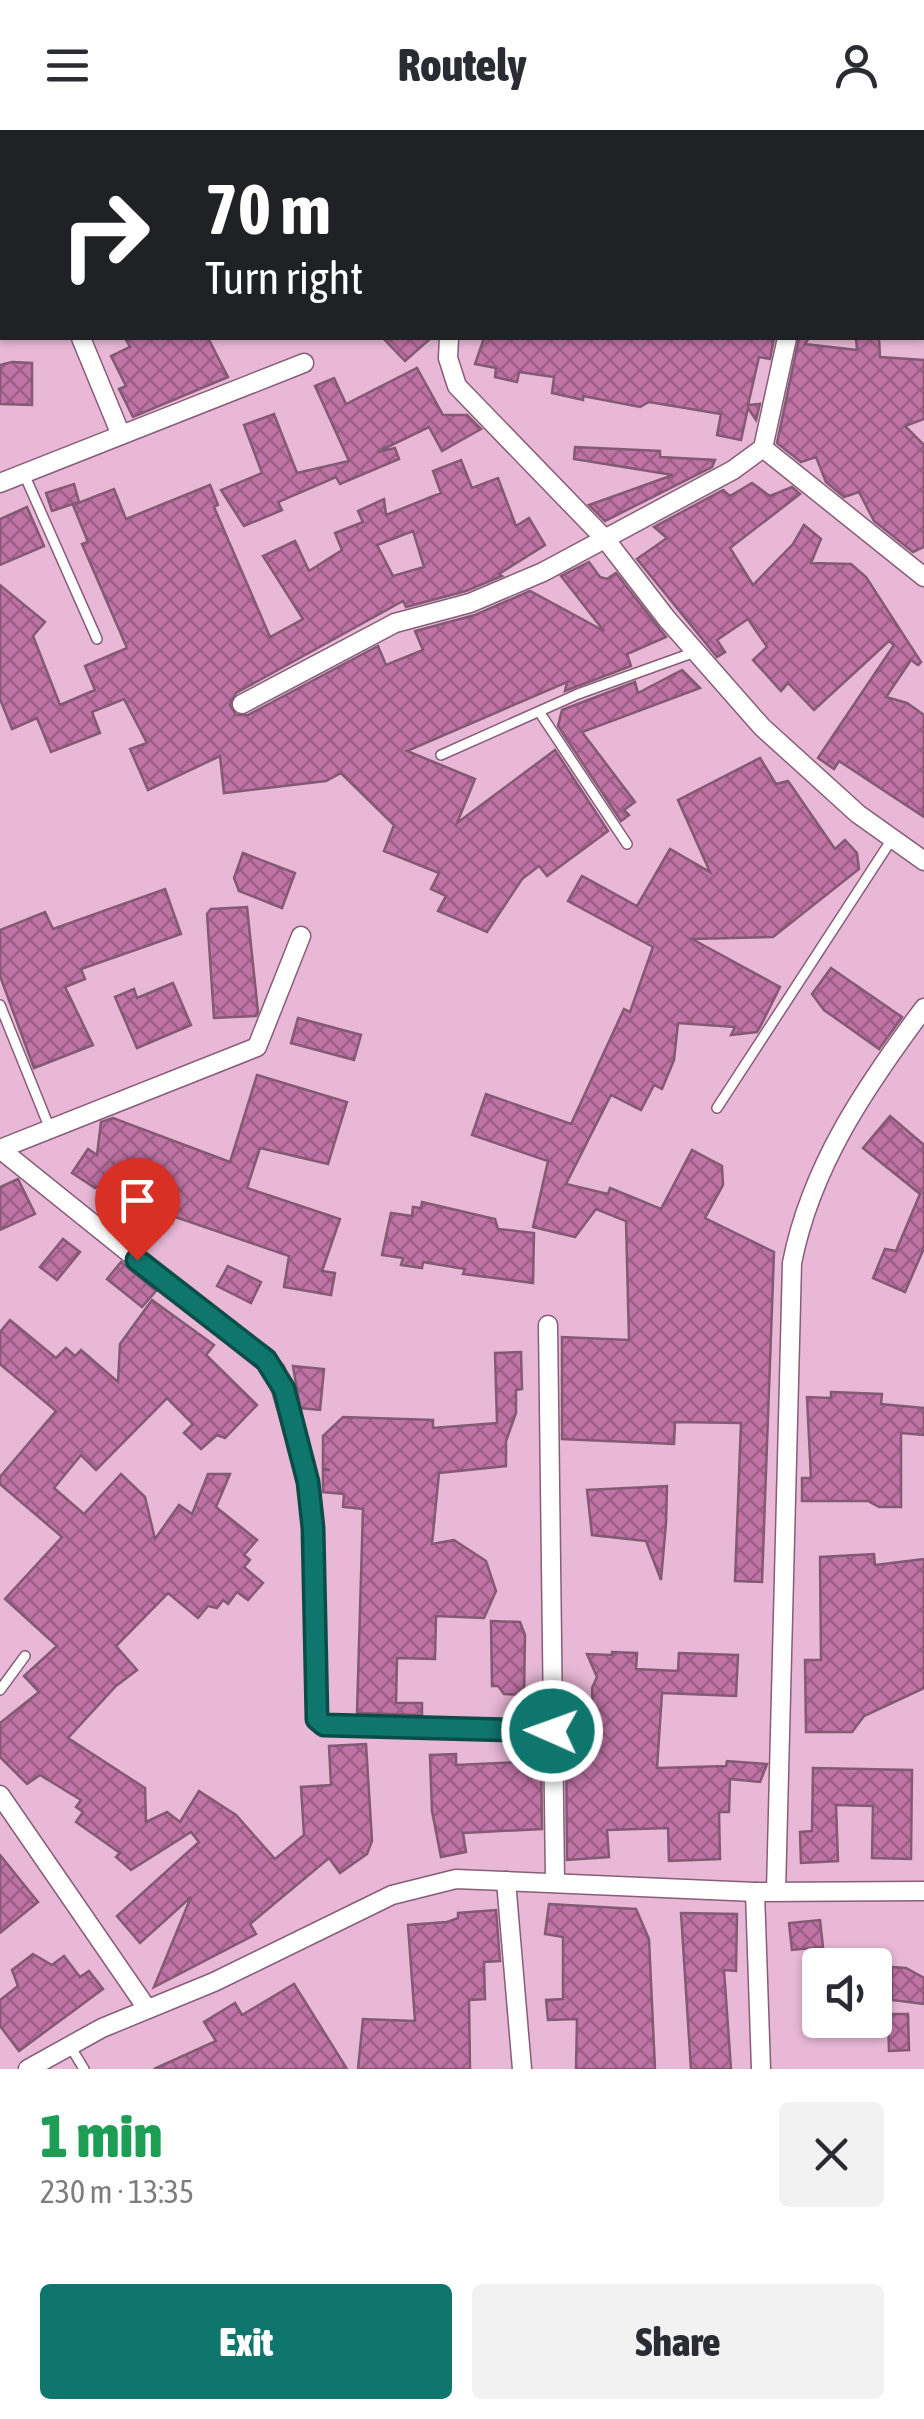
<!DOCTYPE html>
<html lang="en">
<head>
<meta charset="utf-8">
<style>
	:root { --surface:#fff; --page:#f2f2f3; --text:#2b2b33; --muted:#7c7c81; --accent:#0f766e }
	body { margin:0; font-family:"Asap Condensed",sans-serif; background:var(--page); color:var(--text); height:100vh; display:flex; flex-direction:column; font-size:38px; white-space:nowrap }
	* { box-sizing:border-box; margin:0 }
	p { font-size:32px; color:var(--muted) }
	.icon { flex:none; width:55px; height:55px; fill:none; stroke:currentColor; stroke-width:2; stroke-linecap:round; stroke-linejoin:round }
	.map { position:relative; height:1939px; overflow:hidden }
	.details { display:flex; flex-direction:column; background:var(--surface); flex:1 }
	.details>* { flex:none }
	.guide { position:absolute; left:0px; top:0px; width:925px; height:210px; box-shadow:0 2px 8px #0004; background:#202124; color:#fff; overflow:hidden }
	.buttons { position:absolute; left:802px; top:1818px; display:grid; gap:20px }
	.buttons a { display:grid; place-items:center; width:90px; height:90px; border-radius:10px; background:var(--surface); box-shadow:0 2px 8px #0004; font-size:50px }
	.pin { position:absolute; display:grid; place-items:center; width:85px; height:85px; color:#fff; margin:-102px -42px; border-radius:50% 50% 50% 0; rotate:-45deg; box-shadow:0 0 10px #0007 }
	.pin .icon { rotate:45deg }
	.me { position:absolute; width:110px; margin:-55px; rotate:272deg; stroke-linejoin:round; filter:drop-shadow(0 0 8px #0008) }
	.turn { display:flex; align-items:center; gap:35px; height:210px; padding:0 40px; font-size:45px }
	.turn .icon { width:130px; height:130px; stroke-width:2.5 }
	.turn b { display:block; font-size:70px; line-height:85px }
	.round { display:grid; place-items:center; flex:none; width:105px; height:105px; border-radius:10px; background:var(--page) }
	.head { display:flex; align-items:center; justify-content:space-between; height:170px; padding:0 40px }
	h1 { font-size:60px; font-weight:800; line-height:75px; color:#1e9e55 }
	.button { display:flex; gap:20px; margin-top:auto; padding:20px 40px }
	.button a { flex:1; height:115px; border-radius:10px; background:var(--accent); color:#fff; font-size:40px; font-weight:800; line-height:115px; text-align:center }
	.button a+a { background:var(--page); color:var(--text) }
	header { display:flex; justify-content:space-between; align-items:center; height:130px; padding:0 40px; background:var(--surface); font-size:45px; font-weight:800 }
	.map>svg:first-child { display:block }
	.building { fill:url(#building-cross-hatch); stroke:#845974; stroke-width:2.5; fill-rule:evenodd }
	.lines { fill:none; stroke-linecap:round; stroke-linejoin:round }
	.service-casing { stroke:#885d78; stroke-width:12 }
	.minor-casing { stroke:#885d78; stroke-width:21 }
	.service { stroke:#fff; stroke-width:9 }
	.minor { stroke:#fff; stroke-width:18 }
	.route-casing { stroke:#0a4d48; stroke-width:25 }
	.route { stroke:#0f766e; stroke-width:18 }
</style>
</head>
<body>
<header><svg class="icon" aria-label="menu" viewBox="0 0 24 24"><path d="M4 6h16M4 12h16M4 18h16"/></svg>Routely<svg class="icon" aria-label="person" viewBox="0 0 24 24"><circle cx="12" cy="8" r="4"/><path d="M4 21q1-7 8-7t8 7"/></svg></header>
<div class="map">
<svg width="924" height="1939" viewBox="0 0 924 1939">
	<defs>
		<pattern id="building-cross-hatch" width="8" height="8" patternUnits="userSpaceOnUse" patternTransform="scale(2.5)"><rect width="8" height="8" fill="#c074a6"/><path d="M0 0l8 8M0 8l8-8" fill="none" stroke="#9c5e87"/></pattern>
	</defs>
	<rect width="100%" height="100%" fill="#e8b8d6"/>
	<g class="building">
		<path d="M125,208H208L228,247L133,287L119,259L126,256L111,226L130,217Z"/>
		<path d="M383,208H431L405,231Z"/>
		<path d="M484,208H774L770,229L759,227L748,275L760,274L756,290L748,278L741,310L717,305L721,284L649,272L640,277L583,266V270L552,263L554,247L519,242L517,252L495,247L496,238L475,234Z"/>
		<path d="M799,208H809L805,214L857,220L856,208H879L880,227L924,230V289L905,296L924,315V417L913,422L874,391L859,362L844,367L826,352L816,327L801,332L777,313Z"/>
		<path d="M12,232L32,233V275L0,274V235Z"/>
		<path d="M417,238L443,285H467L481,299L442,321L429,297L377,322L395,318L399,329L340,354L336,347L278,372L282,380L244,396L221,360L262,343L244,295L274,284L297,343L349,331L315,256L334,248L346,274Z"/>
		<path d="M575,317L660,321V327L715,330L712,337L605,391L589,375L673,345L574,329Z"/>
		<path d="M461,330L472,358L498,348L516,396L529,388L545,415L499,444L502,446L466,461L406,477L403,471L236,563L230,575L236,585H248L378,516L386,535L423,520L415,501L475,485L530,461L604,501L561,446L589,432L600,447L607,449L616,443L666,507L627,524L631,536L565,561L567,552L407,621L475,649L457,693L555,620L608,701L547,746L539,736L522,749L487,802L438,781L446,766L431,759L439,743L384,721L394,695L341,643L326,651L224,663L220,626L148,660L130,619L147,613L124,569L92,582L100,603L51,622L37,588L12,599L0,569V455L45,492L33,506L60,575L95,560L85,536L127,518L82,414L88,412L73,375L114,359L126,389L210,355L218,375L214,377L270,507L303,489L263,426L295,411L309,441L342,420L335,403L363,392L358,381L384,369L386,385L441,363L433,341ZM413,401L424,437L393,446L377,415Z"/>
		<path d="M752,353L770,366L792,357L800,364L730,418L753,455L793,414L804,395L821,409L811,433L851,434L866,447L921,532L918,535L911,530L886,567L907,573L924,585V687L839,631L834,639L818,628L894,515L889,511L814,580L788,553L781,561L753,530L767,517L748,489L717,510L725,522L717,527L637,429L667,408L654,397L723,360L730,366Z"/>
		<path d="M74,354L79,372L52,381L46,363Z"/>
		<path d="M27,377L44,416L0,435V389Z"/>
		<path d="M682,540L700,558L582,602L635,672L624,680L629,685L621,691L558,596L562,580L635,552L638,563Z"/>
		<path d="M760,628L776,654L788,651L835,719L845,710L857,723L859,739L773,807L692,809L780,857L760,897L757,902L731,905L735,897L678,893L674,930L662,959L654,955L641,980L611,965L566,1054L608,1064L610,1058L661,1079L692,1020L722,1036L723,1055L705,1088L774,1122L762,1452L735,1451L741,1293L675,1292L674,1314L562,1309V1207L629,1210L626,1091L596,1079L575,1107L533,1097L548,1031L472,1005L486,964L571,994L624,879L630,882L653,817L568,771L582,746L637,776L670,719L710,742L678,670Z"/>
		<path d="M243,723L295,743L282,778L239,761L234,748Z"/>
		<path d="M165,759L181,804L81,839L85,849L65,857L93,915L34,938L0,846V800L45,782L53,799Z"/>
		<path d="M247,777L258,882L256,886L214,888L207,784L211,779Z"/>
		<path d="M831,838L902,887L879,919L824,880L812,864Z"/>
		<path d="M173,853L191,895L137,918L115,867L134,859L137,868Z"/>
		<path d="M298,888L361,905L354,930L291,913Z"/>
		<path d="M257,945L347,972L328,1034L260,1018L247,1058L340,1089L322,1141L335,1143L331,1165L284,1157L289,1126L161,1082L156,1096L101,1062L111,1050L95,1058L72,1043L88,1019L97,1025L101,992L113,988L230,1032Z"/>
		<path d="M890,986L924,1015V1118L905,1162L873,1148L885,1119L896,1121L920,1064L863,1018Z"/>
		<path d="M18,1049L35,1084L0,1100V1057Z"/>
		<path d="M422,1072L495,1089L498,1099L534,1103L533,1153L463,1144L465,1139L423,1132L422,1138L401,1135L403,1128L382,1125L391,1083L412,1086L413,1077L421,1078Z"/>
		<path d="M63,1109L80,1122L57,1150L40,1137Z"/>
		<path d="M121,1132L156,1161L142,1177L107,1149Z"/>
		<path d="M228,1136L261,1152L251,1173L217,1156Z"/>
		<path d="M152,1170L214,1215L206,1225L257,1275L225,1308L217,1305L201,1319L184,1303L193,1294L167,1268L96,1340L81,1325L54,1358L84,1384L121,1344L145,1367L155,1409L179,1375L192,1384L208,1344H230L216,1377L257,1410L244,1425L250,1430L244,1437L263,1453L248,1470L237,1462L228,1474L223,1470L217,1478L208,1476L198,1488L168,1463L116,1516L137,1540L116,1556L68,1608L145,1658L146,1692L167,1682L180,1692L199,1661L236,1685L275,1729L304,1705L301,1657L331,1655L329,1616L366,1614L372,1711L367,1724L340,1743L329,1728L250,1794L256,1804L154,1857L191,1767L140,1813L117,1786L199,1712L191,1702L131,1740L116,1727L120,1723L76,1692L83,1682L76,1677L81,1670L40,1645L27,1654L0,1627V1593L39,1562L24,1546L57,1516L5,1469L62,1407L0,1354V1347L56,1281L0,1234V1202L10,1190L56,1228L66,1218L75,1226L81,1220L118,1252L120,1214Z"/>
		<path d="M521,1222L522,1259L516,1260V1283L506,1311V1336L439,1343L432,1414L454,1410L486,1431L496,1461L484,1488L436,1486L435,1529L397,1528L396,1573H422V1585L357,1583L363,1379L343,1377L344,1364L323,1362V1340H330L323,1338V1306L343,1287L433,1290V1298L497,1293L495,1223Z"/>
		<path d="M293,1236L324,1239L320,1280L300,1278Z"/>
		<path d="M831,1262L882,1264L881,1274L924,1278V1305L901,1303V1377H879L868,1371H802V1348H811L807,1267L831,1268Z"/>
		<path d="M667,1356L666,1393L661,1450L646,1411L592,1405L587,1360Z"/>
		<path d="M874,1424L875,1435L924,1429V1558L864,1586L852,1602H806L805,1530H821L820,1427Z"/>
		<path d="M491,1491L520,1492L525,1505L524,1565L504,1564L498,1556H492Z"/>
		<path d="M612,1522L637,1523L636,1539L678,1541L679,1523L738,1525L736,1566L662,1563L657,1638L726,1636L727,1631L767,1634L760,1652L730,1649L729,1682H719L720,1729L669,1731L668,1698L607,1700L609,1727L567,1730L566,1599L594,1613L592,1558L597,1547L587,1524L612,1525Z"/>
		<path d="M456,1624V1635L541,1631L542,1699L463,1703L466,1722L441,1727L432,1681L430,1625Z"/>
		<path d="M813,1638L912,1640L911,1729L872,1728L873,1676L836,1675L838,1731L801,1733L800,1702L812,1701Z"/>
		<path d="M0,1725L38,1772L0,1803Z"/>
		<path d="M549,1774L636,1779L649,1809L655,1939H576L577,1889L548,1890L546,1870L563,1869V1807L545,1804Z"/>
		<path d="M496,1780L500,1831L484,1832L485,1869L469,1870L470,1939H358L363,1889L415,1891L408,1795L447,1792L458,1788V1783Z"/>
		<path d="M681,1783L737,1784L736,1841L724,1840L731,1939H691Z"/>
		<path d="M820,1790L823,1817L792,1820L789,1793Z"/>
		<path d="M33,1824L52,1835L64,1826L80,1847L89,1841L103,1859L19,1921L0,1896V1870L18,1856L12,1840Z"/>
		<path d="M892,1837L906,1838L924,1848V1874L892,1870Z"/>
		<path d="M294,1854L347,1939H154L216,1911L204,1892L235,1873L242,1885Z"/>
		<path d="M888,1884H908L909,1920L889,1921Z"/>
	</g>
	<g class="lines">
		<defs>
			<g id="service">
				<path d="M922,131H924"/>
				<path d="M24,344L97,509"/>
				<path d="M540,583L627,714"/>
				<path d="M441,625L578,564L695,522"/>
				<path d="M0,875L50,999"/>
				<path d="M717,978L892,709"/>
				<path d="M0,1560L25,1526"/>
				<path d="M70,1916L84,1939"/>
			</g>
			<g id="minor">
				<path d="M554,2L555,0"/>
				<path d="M830,2V0"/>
				<path d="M81,208L121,305"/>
				<path d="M449,208L448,228L457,256L606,410L667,489L762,597L858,684L924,731"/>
				<path d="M763,318L924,447"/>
				<path d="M0,353L304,233"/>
				<path d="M242,574L395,493L470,473L543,442L733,340L763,318L787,208"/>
				<path d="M0,1019L276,1241L308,1352L313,1398L317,1589L324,1595L552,1601"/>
				<path d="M0,1019L257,917L301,806"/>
				<path d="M548,1195L555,1751"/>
				<path d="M0,1665L146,1877"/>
				<path d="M506,1751L522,1939"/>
				<path d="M776,1761L792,1133C811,1036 866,956 924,878"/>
				<path d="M755,1762L761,1939"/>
				<path d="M28,1939L102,1898L214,1852L392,1765L456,1749L755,1762L924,1761"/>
			</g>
		</defs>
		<use href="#service" class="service-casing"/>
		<use href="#minor" class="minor-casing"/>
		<use href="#service" class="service"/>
		<use href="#minor" class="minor"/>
	</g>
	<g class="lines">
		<defs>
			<path id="route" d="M137,1130L266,1230L284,1259L308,1352L313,1398L317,1589L324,1595L552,1601"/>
		</defs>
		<use href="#route" class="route-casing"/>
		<use href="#route" class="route"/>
	</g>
</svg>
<div class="buttons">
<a><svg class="icon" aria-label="sound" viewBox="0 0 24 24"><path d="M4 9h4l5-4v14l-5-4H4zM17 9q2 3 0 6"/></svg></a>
</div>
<div class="pin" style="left:137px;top:1130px;background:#d93025"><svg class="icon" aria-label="arrive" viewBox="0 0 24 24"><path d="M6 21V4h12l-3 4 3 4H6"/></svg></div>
<svg class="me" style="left:552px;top:1601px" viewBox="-20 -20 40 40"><circle r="17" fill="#0f766e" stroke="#fff" stroke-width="3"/><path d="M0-11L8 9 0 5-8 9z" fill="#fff"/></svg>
<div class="guide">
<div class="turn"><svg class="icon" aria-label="right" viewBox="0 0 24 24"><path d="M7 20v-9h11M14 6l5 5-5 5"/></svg><div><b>70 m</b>Turn right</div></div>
</div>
</div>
<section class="details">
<div class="head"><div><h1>1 min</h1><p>230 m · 13:35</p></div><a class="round"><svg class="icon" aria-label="close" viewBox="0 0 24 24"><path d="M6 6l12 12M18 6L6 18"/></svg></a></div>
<div class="button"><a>Exit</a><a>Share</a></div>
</section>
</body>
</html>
